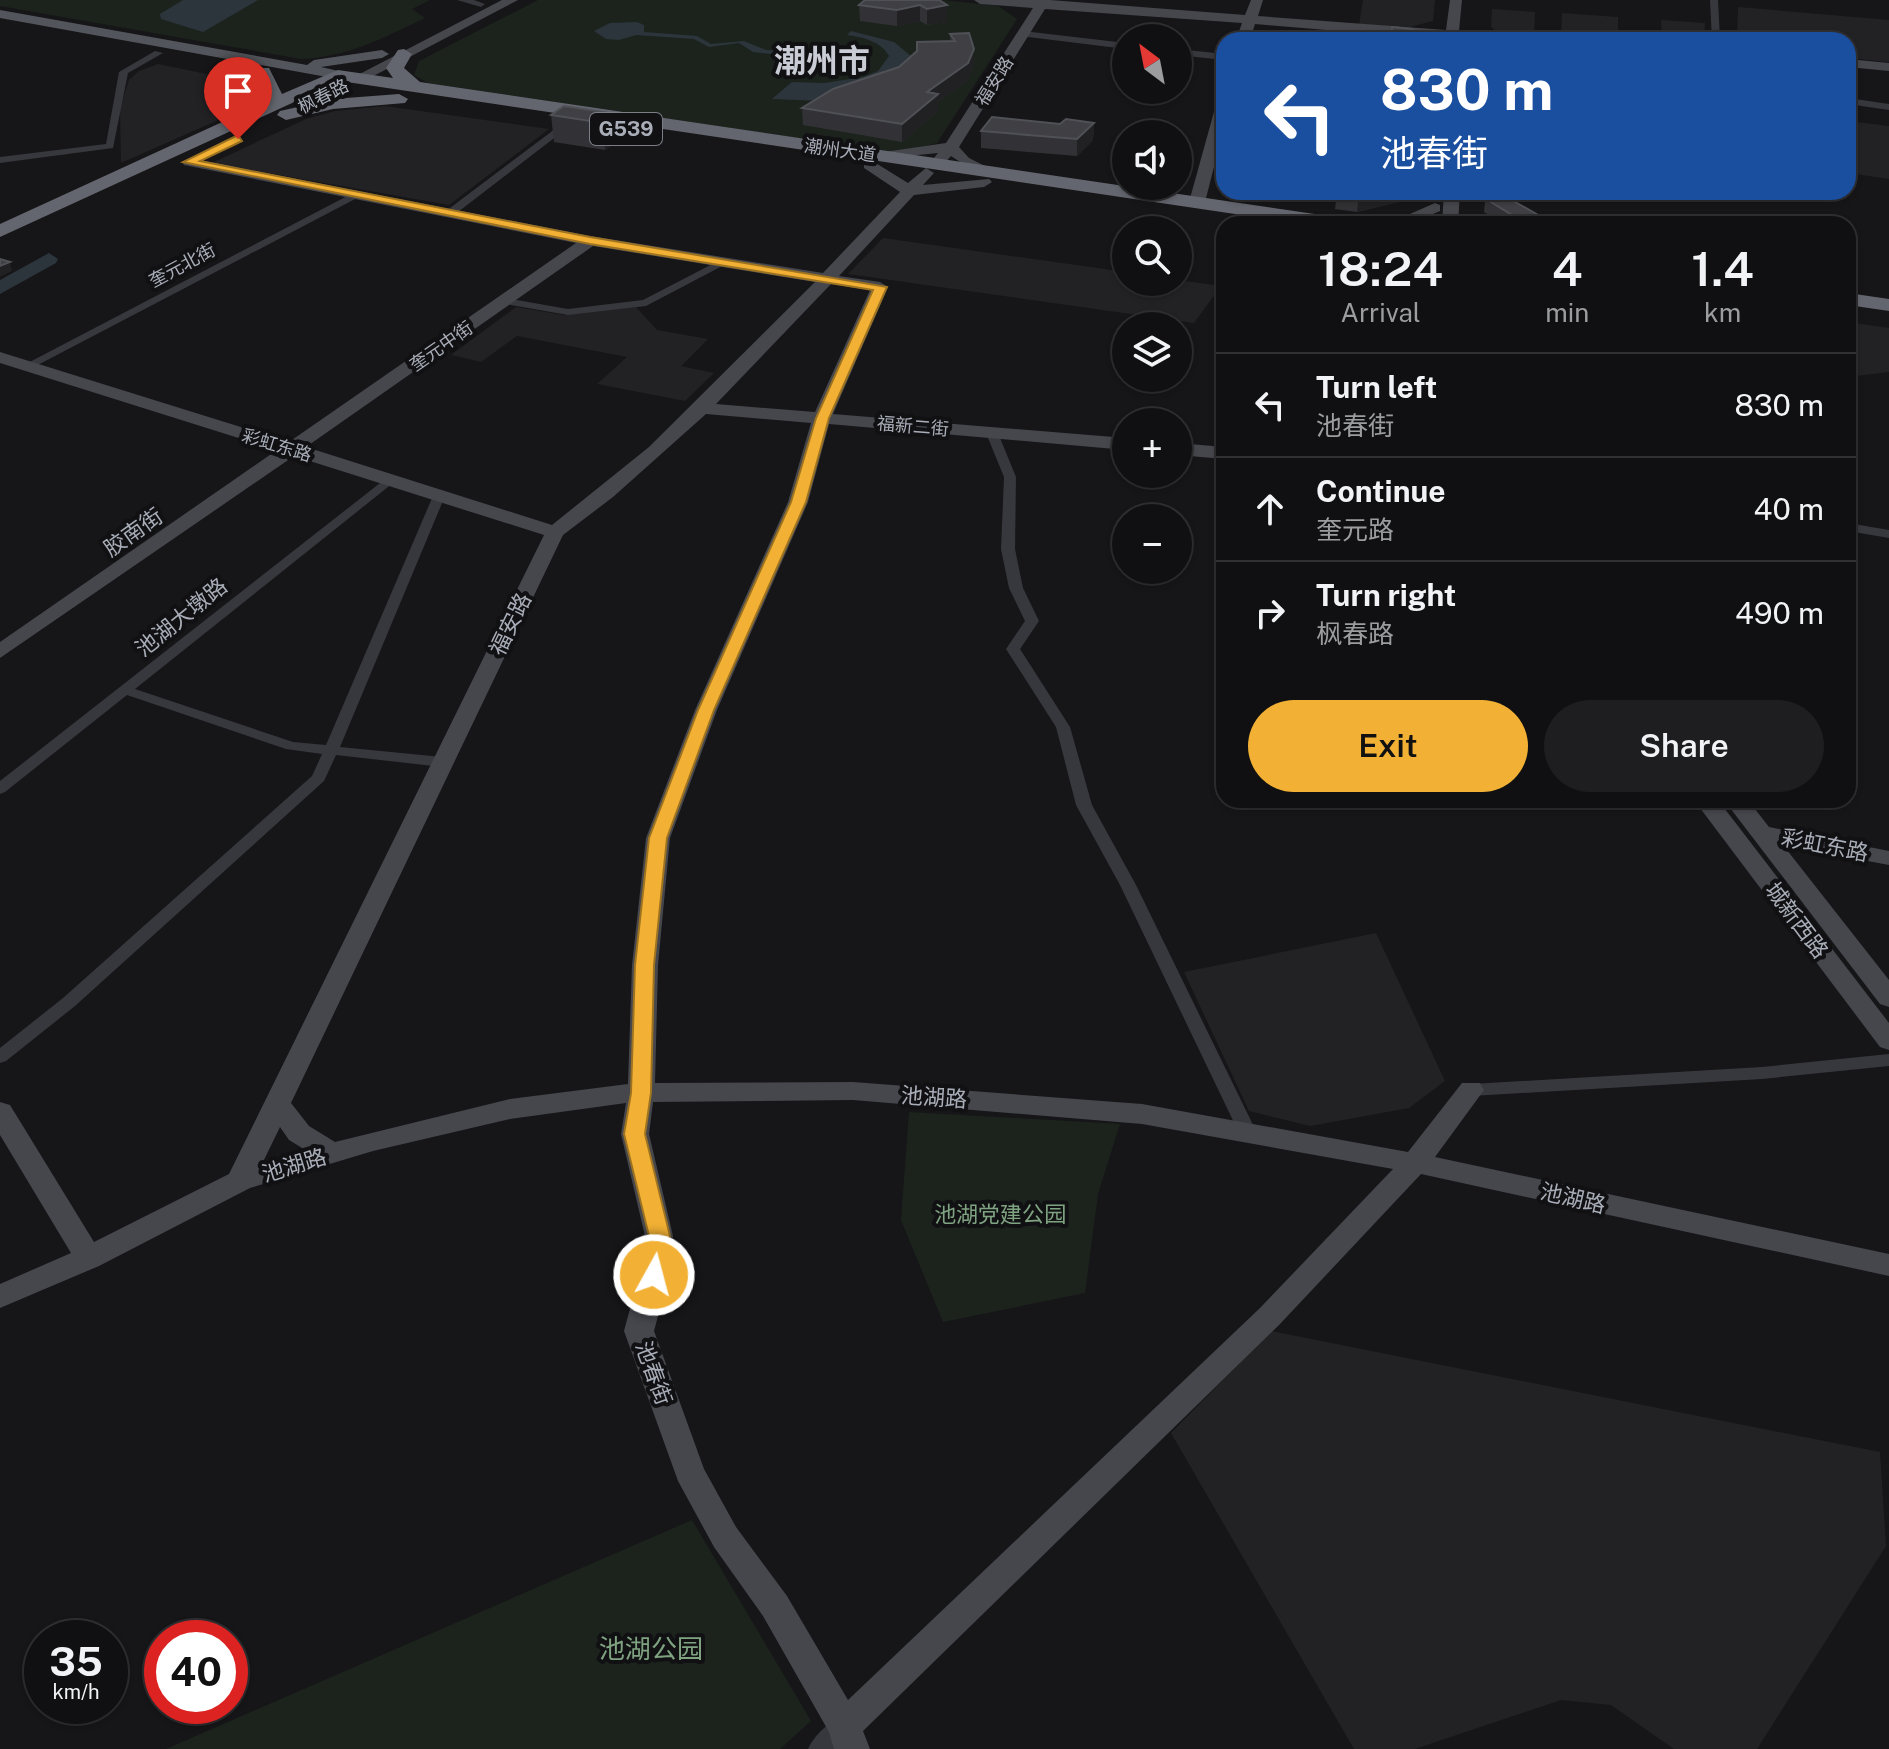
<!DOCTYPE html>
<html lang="en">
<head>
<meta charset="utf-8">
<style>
	:root { --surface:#101012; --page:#1e1e20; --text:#f1f3f6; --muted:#9c9d9f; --line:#303032; --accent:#f2b134 }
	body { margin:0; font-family:"Public Sans","Noto Sans SC",sans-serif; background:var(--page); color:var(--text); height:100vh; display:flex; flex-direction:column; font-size:30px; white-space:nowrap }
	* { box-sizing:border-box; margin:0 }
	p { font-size:26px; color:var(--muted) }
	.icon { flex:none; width:44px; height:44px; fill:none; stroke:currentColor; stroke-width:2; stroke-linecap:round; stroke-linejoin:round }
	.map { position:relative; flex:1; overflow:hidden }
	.panel { position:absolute; left:1216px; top:216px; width:640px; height:592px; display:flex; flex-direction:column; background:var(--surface); border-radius:24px; box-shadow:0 2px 6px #0004,0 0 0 2px var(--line) }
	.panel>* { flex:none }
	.banner { position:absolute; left:1216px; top:32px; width:640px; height:168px; border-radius:24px; box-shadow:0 2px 6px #0004,0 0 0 2px var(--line); background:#1a4fa0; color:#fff; overflow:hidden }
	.needle { width:52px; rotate:328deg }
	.fabs { position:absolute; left:1112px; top:24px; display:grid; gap:16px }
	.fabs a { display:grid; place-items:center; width:80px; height:80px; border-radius:50%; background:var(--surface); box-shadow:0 2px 6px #0004,0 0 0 2px var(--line); font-size:40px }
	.speed { position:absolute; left:24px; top:1620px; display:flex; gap:16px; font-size:40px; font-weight:700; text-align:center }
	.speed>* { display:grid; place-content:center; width:104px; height:104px; border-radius:50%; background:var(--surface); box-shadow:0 2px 6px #0004,0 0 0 2px var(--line); line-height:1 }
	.speed small { font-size:20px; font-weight:400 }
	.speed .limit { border:12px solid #d22; background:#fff; color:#111 }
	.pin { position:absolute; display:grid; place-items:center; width:68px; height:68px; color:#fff; margin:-82px -34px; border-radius:50% 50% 50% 0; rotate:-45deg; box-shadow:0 0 8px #0007 }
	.pin .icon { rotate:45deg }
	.me { position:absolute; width:88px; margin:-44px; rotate:7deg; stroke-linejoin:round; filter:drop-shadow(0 0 6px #0008) }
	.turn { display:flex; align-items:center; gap:28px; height:168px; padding:0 32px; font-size:36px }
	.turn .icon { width:104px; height:104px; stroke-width:2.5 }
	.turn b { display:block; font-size:56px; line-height:68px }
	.eta { display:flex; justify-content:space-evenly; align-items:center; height:136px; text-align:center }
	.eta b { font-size:48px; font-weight:600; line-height:56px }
	.action { display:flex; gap:16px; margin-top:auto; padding:16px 32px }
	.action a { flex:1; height:92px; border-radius:48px; background:var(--accent); color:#111; font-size:32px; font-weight:600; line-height:92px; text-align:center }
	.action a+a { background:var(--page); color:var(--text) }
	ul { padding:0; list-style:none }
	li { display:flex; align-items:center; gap:24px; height:104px; padding:0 32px; border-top:2px solid var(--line) }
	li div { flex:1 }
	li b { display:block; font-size:30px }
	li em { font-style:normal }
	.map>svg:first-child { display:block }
	.built { fill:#222225 }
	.green { fill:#1c231d }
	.water { fill:#2c353c }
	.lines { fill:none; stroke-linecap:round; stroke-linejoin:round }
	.river { fill:#2c353c; fill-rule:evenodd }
	.street { fill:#37383d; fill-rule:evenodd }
	.secondary { fill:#45474d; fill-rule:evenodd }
	.primary { fill:#53555c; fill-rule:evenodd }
	.highway { fill:#63666e; fill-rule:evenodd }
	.wall { fill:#323236 }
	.shaded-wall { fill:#212124 }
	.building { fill:#3f3f44; stroke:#4f5156; stroke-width:2 }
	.route { fill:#f2b134; stroke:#9d7322; stroke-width:2 }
	.labels { text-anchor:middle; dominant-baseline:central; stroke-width:8; stroke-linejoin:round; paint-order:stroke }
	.far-street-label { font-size:18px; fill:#a8adb8; stroke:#111113 }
	.shield { fill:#111113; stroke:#7b7e86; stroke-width:2 }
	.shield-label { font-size:20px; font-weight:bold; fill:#a8adb8 }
	.street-label { font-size:22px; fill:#a8adb8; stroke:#111113 }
	.park-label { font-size:22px; fill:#7fa381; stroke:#111113 }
	.near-park-label { font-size:26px; fill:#7fa381; stroke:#111113 }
	.far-town-label { font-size:32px; font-weight:bold; fill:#c9ccd4; stroke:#111113 }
</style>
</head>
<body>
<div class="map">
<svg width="1889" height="1749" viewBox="0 0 1889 1749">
	<rect width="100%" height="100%" fill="#161618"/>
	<g class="built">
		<path d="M1363,0H1435L1433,21L1410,27L1359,25Z"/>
		<path d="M1738,7L1889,20V62L1848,58V40H1737Z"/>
		<path d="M1492,9L1535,12L1534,37L1499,34L1491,27Z"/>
		<path d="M1562,13L1618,17V40L1561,39Z"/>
		<path d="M1661,20L1705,23L1704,40H1662Z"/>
		<path d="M158,64L236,80L245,84L251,97L241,110L121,163L120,108L129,80L139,71Z"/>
		<path d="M385,106L549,129L449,205L212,163L306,119L335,111Z"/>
		<path d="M1848,121L1889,126V179L1848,173Z"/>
		<path d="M883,238L1126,272V282L1178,280L1221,286L1194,323L848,274Z"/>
		<path d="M516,307L564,315L636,307L657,330L708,339L681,366L714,373L685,401L597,384L627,357L517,336L481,362L451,355Z"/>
		<path d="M1848,322L1889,328V372L1848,377Z"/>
		<path d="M1376,933L1445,1081L1409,1108L1310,1126L1249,1111L1184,972Z"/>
		<path d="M1271,1331L1880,1452L1886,1546L1757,1749H1674L1611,1705L1561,1700L1415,1749H1354L1171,1433Z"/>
	</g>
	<g class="green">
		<path d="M0,0H430L412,9L425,18C383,38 348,57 301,59L0,6Z"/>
		<path d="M538,0H943L998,6L1017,19L937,143L899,153L428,83L414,75L419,61Z"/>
		<path d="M909,1112L1120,1124L1098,1194L1085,1293L943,1322L901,1220Z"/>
		<path d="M692,1520L811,1721L780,1749H166Z"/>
	</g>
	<g class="water">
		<path d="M183,0H258L203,32L161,19L160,14Z"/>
		<path d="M637,22L644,25V32L697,36L711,44L744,41L766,50L783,51L780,55L753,52L739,43L709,47L694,39L636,35L619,40L606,39L594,31L610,23Z"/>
		<path d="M851,31L894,42L912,57V67L823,101L772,99L792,82L824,83L863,77L878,71L889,56C881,41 862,37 847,35Z"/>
	</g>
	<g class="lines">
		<path class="river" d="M49,253L58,259L56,263L0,294V280Z"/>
		<g class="street">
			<path d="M457,0H474L485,4L481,7Z"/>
			<path d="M1710,0H1718L1720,40H1712Z"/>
			<path d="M1023,31L1126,43V49L1020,36V32Z"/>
			<path d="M1178,49L1224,54V60L1178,55Z"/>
			<path d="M155,51L163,53L128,73L113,148L0,163V157L106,144L119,72Z"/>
			<path d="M1848,98L1889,104V110L1848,104Z"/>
			<path d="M567,120L575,122L454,215H446V211Z"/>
			<path d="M353,193L358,196L357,198L32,368L22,366Z"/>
			<path d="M720,260L725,263L724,265L646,306L568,315L505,304L499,301L505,298L568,309L643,300Z"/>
			<path d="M992,429L998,433L1016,477L1015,549L1023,588L1039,621L1020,649L1070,727L1092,805L1136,885L1257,1133L1254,1138H1242L1239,1133L1120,885L1076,805L1056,727L1006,649L1025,621L1009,588L1001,549L1004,477L986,433Z"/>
			<path d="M389,476L393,477V483L135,689L293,742L326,745L433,496L439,492L445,496L340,747L442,757L450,762L442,767L336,755L324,781L75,1006L6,1061L0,1063V1048L63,998L312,776L322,754L286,749L127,695L5,792L0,794V781Z"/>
			<path d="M1848,523L1889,530V538L1848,531Z"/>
			<path d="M1889,1054V1066L1762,1079L1471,1096L1465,1094L1462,1090L1465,1086L1471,1084L1762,1067Z"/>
			<path d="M844,1715L852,1719L856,1726L852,1733L836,1749H808C814,1735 830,1721 844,1715Z"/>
		</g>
		<g class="secondary">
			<path d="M502,0H518L362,82L350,79Z"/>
			<path d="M974,0H1050L1245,15L1251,0H1263L1258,16L1446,30L1450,0H1462L1459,31L1531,36L1538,40H1444L1255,24L1250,40H1236L1242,23L1045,9L959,147L969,158L987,167V173H977L951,156L941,167H931L929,164L938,153L879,159V153L884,152L946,143L1033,8L980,4Z"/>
			<path d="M1848,59L1889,63V71L1848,67Z"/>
			<path d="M1224,97V128L1205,202L1192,205L1189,202L1217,101Z"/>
			<path d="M189,158L590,236L823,273L900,192L864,168V162H874L908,183L926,168L934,173L923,185L989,179L992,182L984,187L914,195L839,276L880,282L888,287L833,414L1126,438V450L829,424L808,502L717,710L670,838L658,965L655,1083L853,1082L1142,1104L1408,1152L1462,1083H1480L1484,1090L1435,1157L1889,1254V1276L1421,1174L1280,1324L863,1731L870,1749H834L829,1732L763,1616L714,1547L678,1481L624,1331L639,1275L645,1236L621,1134L626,1103L510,1119L373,1151L250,1188L99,1266L0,1308V1284L71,1253L0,1135V1102L10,1105L94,1242L229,1174L544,535L294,456L0,658V642L277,450L0,363V352L289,442L576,243L184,165L182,162ZM593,246L815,282L649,447L552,525L306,447ZM831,284L870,290L815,412L716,404ZM706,414L811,423L788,502L695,710L646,838L632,965L628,1084L510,1099L335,1142L309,1126L291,1103L563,535L613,497ZM853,1100L1142,1124L1393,1169L1260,1308L848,1700L787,1596L736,1527L704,1469L654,1331L669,1275L673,1236L649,1134L653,1102ZM280,1127L289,1140L307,1151L262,1164Z"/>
			<path d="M1444,192H1460L1458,224H1442Z"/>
			<path d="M1435,203L1440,205V211L1409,224H1387Z"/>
			<path d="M1178,443L1224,447V459L1178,455Z"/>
			<path d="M1694,800H1718L1889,1023V1050L1880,1047Z"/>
			<path d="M1724,800H1748L1769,827L1889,851V865L1783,845L1889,980V1007L1880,1004Z"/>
		</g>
		<path class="primary" d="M0,10L307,65L314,60L382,50L389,54L382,58L321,67L343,72L345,75L338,79L0,18Z"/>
		<g class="highway">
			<path d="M404,49L412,54L404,68L420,82L1342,218L1352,224H1302L340,81L0,237V224L259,105L266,91L254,72L257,68H269L282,94L338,70L393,78L386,68L398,50Z"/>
			<path d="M399,94L408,99L405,103L333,109L286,120L277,115L280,111L333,99Z"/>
			<path d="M1848,293L1889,299V311L1848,305Z"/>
		</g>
	</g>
	<g class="wall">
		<path d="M939,0L947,22L927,25L920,21L897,26L860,21L859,5Z"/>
		<path d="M950,34L974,65L968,80L938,102V111L902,142L803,125L802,108L899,67L950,41Z"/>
		<path d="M616,114L619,140L605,150L554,142L551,115Z"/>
		<path d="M1094,123L1093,140L1077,156L981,148V131Z"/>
		<path d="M1337,192H1420L1419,197L1357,212L1335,209Z"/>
		<path d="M1486,192L1510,199L1554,224H1503L1484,212Z"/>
	</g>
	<g class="shaded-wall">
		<path d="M920,5V21L897,26V10Z"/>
		<path d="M947,5V22L927,25V9Z"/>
		<path d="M974,49V65L968,80L938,102V111L902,142V124L927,92Z"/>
		<path d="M616,114L619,140L605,150L603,123Z"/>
		<path d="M1094,123L1093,140L1077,156V139Z"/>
		<path d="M1365,192H1420L1419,197L1357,212L1359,193Z"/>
		<path d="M10,262L12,271L0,277V266Z"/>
	</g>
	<g class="building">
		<path d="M865,0H939L947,5L927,9L920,5L897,10L859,5Z"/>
		<path d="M1392,27L1411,29L1429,36L1428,40H1391Z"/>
		<path d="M969,33L974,49L968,63L927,92L938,94L902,124L802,108L833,89L899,67L917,51V42L955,41L950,34Z"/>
		<path d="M564,106L616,114L603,123L551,115Z"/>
		<path d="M992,117L1060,124L1066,119L1094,123L1077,139L981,131Z"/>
		<path d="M1487,192H1510V199L1554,224L1522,221L1486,199Z"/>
		<path d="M0,259L10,262L0,266Z"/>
	</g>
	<path class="route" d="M238,135L242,141L200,161L590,237L887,287L829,418L806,502L714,710L667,838L654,965L651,1093L645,1134L670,1236L662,1281L654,1283L643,1275L649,1236L624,1134L631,1093L635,965L649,838L698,710L791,502L816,418L873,290L590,244L183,162Z"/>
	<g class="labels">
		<g class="far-street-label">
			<text transform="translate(994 81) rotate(-58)">福安路</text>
			<text transform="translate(323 96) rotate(-27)">枫春路</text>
			<text transform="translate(840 150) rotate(8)">潮州大道</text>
			<text transform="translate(182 265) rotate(-28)">奎元北街</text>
			<text transform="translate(441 346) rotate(-35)">奎元中街</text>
			<text transform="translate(913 426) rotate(5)">福新二街</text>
			<text transform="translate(277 445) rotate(17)">彩虹东路</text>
		</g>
		<rect class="shield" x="590" y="113" width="72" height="32" rx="6"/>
		<g class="shield-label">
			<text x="626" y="129">G539</text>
		</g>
		<g class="street-label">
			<text transform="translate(133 532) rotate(-35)">胶南街</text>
			<text transform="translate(181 617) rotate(-39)">池湖大墩路</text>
			<text transform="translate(510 624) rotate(-64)">福安路</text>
			<text transform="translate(1825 845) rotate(11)">彩虹东路</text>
			<text transform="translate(1797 920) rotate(53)">城新西路</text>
			<text transform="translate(934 1097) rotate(4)">池湖路</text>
			<text transform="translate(294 1165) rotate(-17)">池湖路</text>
			<text transform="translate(1573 1198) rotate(13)">池湖路</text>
			<text transform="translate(654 1373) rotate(70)">池春街</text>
		</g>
		<g class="park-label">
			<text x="1000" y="1214">池湖党建公园</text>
		</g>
		<g class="near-park-label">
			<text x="651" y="1648">池湖公园</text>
		</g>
		<g class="far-town-label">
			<text x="822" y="60">潮州市</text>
		</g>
	</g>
</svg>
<div class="fabs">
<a><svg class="needle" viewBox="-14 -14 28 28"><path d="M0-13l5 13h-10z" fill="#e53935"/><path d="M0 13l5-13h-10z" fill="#9c9d9f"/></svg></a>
<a><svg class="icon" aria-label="sound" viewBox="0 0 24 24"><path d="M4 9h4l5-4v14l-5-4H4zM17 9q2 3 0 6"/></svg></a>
<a><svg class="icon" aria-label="search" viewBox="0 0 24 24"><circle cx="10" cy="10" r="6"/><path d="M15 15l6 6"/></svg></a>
<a><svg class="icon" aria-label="layers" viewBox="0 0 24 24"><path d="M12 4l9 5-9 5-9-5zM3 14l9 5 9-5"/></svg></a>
<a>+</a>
<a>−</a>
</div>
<div class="speed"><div>35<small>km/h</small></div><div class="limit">40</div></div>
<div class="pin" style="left:238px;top:139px;background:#d93025"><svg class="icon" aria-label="arrive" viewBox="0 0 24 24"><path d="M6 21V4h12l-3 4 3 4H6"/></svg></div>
<svg class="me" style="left:654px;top:1275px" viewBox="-20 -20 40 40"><circle r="17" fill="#f2b134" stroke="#fff" stroke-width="3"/><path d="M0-11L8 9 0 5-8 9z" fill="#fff"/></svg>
<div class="banner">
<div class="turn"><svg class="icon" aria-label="left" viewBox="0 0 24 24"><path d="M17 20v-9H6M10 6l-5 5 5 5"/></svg><div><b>830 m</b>池春街</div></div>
</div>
<section class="panel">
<div class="eta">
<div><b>18:24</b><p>Arrival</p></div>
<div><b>4</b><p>min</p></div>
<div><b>1.4</b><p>km</p></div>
</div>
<ul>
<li><svg class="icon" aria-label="left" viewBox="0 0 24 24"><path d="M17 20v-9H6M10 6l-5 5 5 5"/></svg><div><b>Turn left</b><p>池春街</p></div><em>830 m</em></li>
<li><svg class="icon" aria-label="ahead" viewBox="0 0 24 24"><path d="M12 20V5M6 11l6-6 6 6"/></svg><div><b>Continue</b><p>奎元路</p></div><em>40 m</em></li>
<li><svg class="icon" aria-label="right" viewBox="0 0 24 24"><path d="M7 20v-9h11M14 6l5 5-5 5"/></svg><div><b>Turn right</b><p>枫春路</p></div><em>490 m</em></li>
</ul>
<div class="action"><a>Exit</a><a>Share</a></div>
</section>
</div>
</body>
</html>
